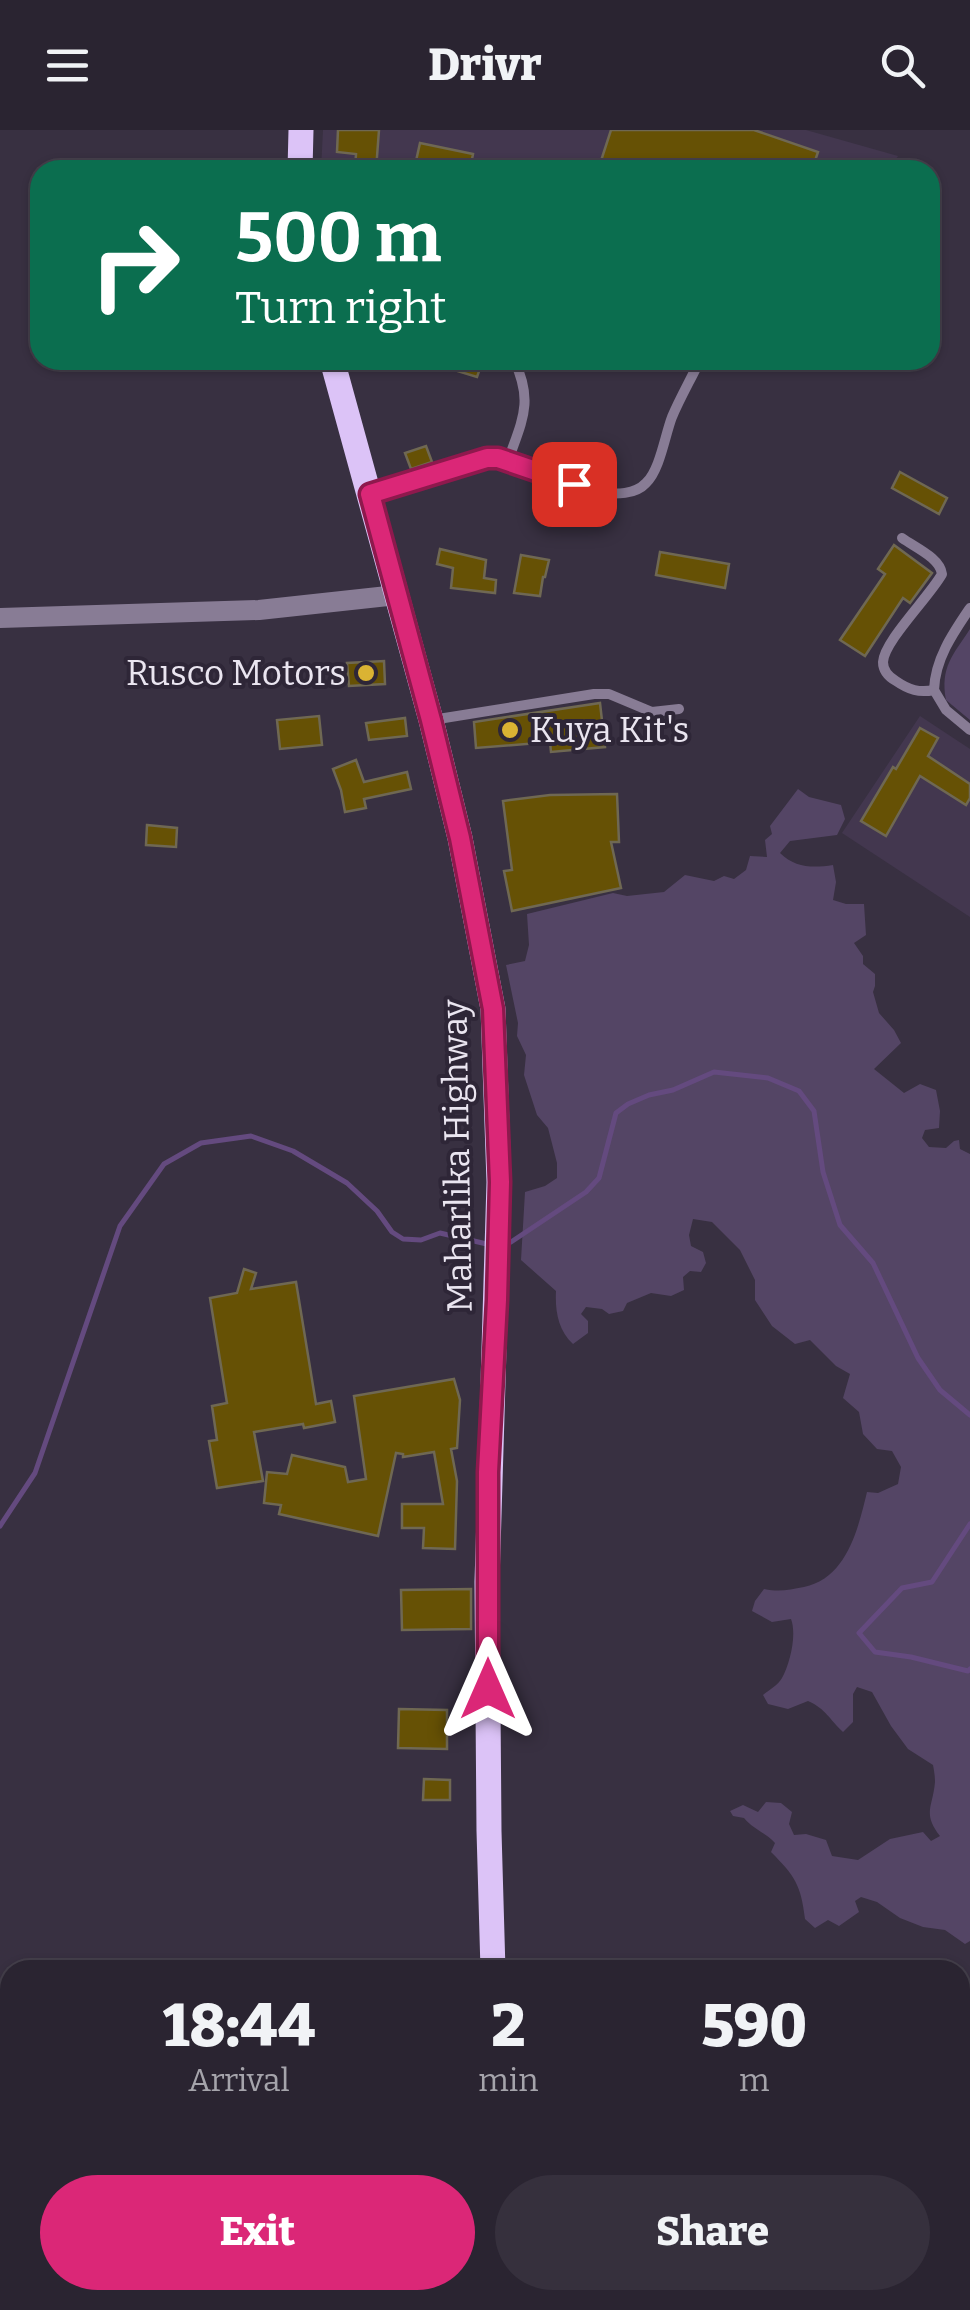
<!DOCTYPE html>
<html lang="en">
<head>
<meta charset="utf-8">
<style>
	:root { --surface:#2a2431; --page:#36303d; --text:#f1f3f6; --muted:#a5a4ab; --line:#46414d; --accent:#db2777 }
	body { margin:0; font-family:Bitter,serif; background:var(--page); color:var(--text); height:100vh; display:flex; flex-direction:column; font-size:38px; white-space:nowrap }
	* { box-sizing:border-box; margin:0 }
	p { font-size:32px; color:var(--muted) }
	.icon { flex:none; width:55px; height:55px; fill:none; stroke:currentColor; stroke-width:2; stroke-linecap:round; stroke-linejoin:round }
	.map { position:relative; flex:1; overflow:hidden }
	.sheet { position:absolute; left:0px; top:1830px; width:970px; height:350px; display:flex; flex-direction:column; background:var(--surface); border-radius:30px 30px 0 0; box-shadow:0 2px 8px #0004,0 0 0 2px var(--line) }
	.sheet>* { flex:none }
	.top-card { position:absolute; left:30px; top:30px; width:910px; height:210px; border-radius:30px; box-shadow:0 2px 8px #0004,0 0 0 2px var(--line); background:#0b6e4f; color:#fff; overflow:hidden }
	.pin { position:absolute; display:grid; place-items:center; width:85px; height:85px; color:#fff; margin:-42px; border-radius:20px; box-shadow:0 5px 15px #0006 }
	.me { position:absolute; width:110px; margin:-55px; rotate:0deg; stroke-linejoin:round; filter:drop-shadow(0 0 8px #0008) }
	.turn { display:flex; align-items:center; gap:35px; height:210px; padding:0 40px; font-size:45px }
	.turn .icon { width:130px; height:130px; stroke-width:2.5 }
	.turn b { display:block; font-size:70px; line-height:85px }
	.eta { display:flex; justify-content:space-evenly; align-items:center; height:170px; text-align:center }
	.eta b { font-size:60px; font-weight:800; line-height:70px }
	.primary-button { display:flex; gap:20px; margin-top:auto; padding:20px 40px }
	.primary-button a { flex:1; height:115px; border-radius:60px; background:var(--accent); color:#fff; font-size:40px; font-weight:800; line-height:115px; text-align:center }
	.primary-button a+a { background:var(--page); color:var(--text) }
	header { display:flex; justify-content:space-between; align-items:center; height:130px; padding:0 40px; background:var(--surface); font-size:45px; font-weight:800 }
	.map>svg:first-child { display:block }
	.built { fill:#43374f }
	.green { fill:#544565 }
	.lines { fill:none; stroke-linecap:round; stroke-linejoin:round }
	.stream { stroke:#644a7f; stroke-width:5 }
	.building { fill:#665105; stroke:#6f6853; stroke-width:2.5 }
	.lane { stroke:#887c95; stroke-width:10 }
	.street { stroke:#887c95; stroke-width:20 }
	.primary { stroke:#dcc3f7; stroke-width:25 }
	.route-casing { stroke:#8e194d; stroke-width:25 }
	.route { stroke:#db2777; stroke-width:18 }
	.poi-dot { fill:#dab333; stroke:#2e2637; stroke-width:4 }
	.labels { text-anchor:middle; dominant-baseline:central; stroke-width:8; stroke-linejoin:round; paint-order:stroke }
	.poi-label { font-size:35px; fill:#eae5f0; stroke:#2e2637; text-anchor:end }
	.street-label { font-size:35px; fill:#eae5f0; stroke:#2e2637 }
</style>
</head>
<body>
<header><svg class="icon" aria-label="menu" viewBox="0 0 24 24"><path d="M4 6h16M4 12h16M4 18h16"/></svg>Drivr<svg class="icon" aria-label="search" viewBox="0 0 24 24"><circle cx="10" cy="10" r="6"/><path d="M15 15l6 6"/></svg></header>
<div class="map">
<svg width="970" height="2180" viewBox="0 0 970 2180">
	<rect width="100%" height="100%" fill="#383041"/>
	<g class="built">
		<path d="M323,0H806L898,26L889,40H321Z"/>
		<path d="M920,586L970,619V787L842,703Z"/>
	</g>
	<g class="green">
		<path d="M970,499V590L946,570C940,537 953,525 970,499Z"/>
		<path d="M798,659L809,667L841,675L845,689L837,705L790,711L780,723C795,738 813,738 833,735L836,752L833,770L846,774H864L866,805L854,813L863,826V834L875,844V856L873,862L879,883L894,900L901,913L874,939L904,963L920,954L936,960L940,981L939,998L925,1000L922,1008L929,1017L946,1018L954,1011L959,1010L960,1019L970,1024V1811L965,1814L945,1800L923,1797L900,1788L877,1772L861,1767L855,1771L859,1782L839,1796L828,1790L815,1798L805,1789C801,1755 795,1746 771,1722L775,1713C765,1702 754,1700 744,1688L733,1686L730,1681L743,1675L758,1682L766,1672L781,1673L792,1682L789,1694L794,1705L806,1704L826,1710L832,1726L858,1730L890,1709L923,1702L931,1711L940,1706C922,1683 933,1677 935,1652C935,1646 934,1640 933,1635L908,1619L891,1596L872,1562L857,1557L853,1564V1592L843,1602C829,1589 826,1579 808,1571L788,1579L768,1574L763,1565C769,1560 778,1555 782,1548C790,1533 797,1505 791,1489L772,1492L752,1481L755,1471L764,1459C779,1462 789,1460 804,1457C847,1448 858,1399 867,1362L878,1363L898,1354L901,1337L892,1321L877,1319L863,1304L859,1282L843,1268L850,1244L836,1236L810,1210L795,1214L772,1196L755,1170V1150L740,1120L712,1092L693,1089L689,1105L691,1116L703,1122L706,1133L701,1142L690,1141L683,1147L684,1160L671,1166L651,1163L627,1173L623,1181L609,1184L602,1179L586,1177L581,1184L588,1191V1203L573,1214C558,1200 555,1181 556,1161L521,1130L525,1062L545,1056L557,1048V1033L548,998L537,985L524,945L526,925L517,906L518,893L506,835L525,831L529,815L527,784L613,763L627,766L664,762L685,745L714,751L724,746L734,749L746,740L750,726L767,727L765,710L772,704L770,696Z"/>
	</g>
	<g class="lines">
		<g class="stream">
			<path d="M506,1113L511,1112L586,1062L599,1048L616,983L628,974L649,965L673,960L714,942L768,948L799,961L814,981L823,1042L840,1095L873,1133L918,1228L940,1260L970,1285"/>
			<path d="M970,1394L932,1452L902,1458L859,1503L875,1522L911,1527L968,1541L970,1539"/>
			<path d="M0,1396L35,1343L120,1096L164,1034L201,1013L251,1006L293,1021L347,1053L377,1081L392,1102L403,1109L421,1110L440,1103L491,1115"/>
		</g>
	</g>
	<g class="building">
		<path d="M338,0H379L376,40H355L356,24L337,22Z"/>
		<path d="M611,0H754L818,22L812,40H598Z"/>
		<path d="M420,13L473,24L470,40H414Z"/>
		<path d="M432,230H483L477,247L431,233Z"/>
		<path d="M426,316L432,332L411,339L405,323Z"/>
		<path d="M900,342L947,368L939,384L892,358Z"/>
		<path d="M894,415L932,443L910,473L903,468L865,526L840,510L885,444L878,439Z"/>
		<path d="M440,419L486,430L484,448L496,450L495,463L451,458L453,438L437,434Z"/>
		<path d="M660,422L729,434L725,458L656,445Z"/>
		<path d="M521,425L549,430L545,447H543L540,466L514,463Z"/>
		<path d="M384,531L385,554L349,556L347,533Z"/>
		<path d="M600,573L605,617L551,622L550,612L476,618L474,592Z"/>
		<path d="M319,586L322,615L280,619L277,590Z"/>
		<path d="M405,588L407,606L369,610L366,593Z"/>
		<path d="M920,598L938,608L928,626L970,654V668L966,675L920,646L886,706L861,691L893,637L896,639Z"/>
		<path d="M356,630L364,652L407,642L411,659L364,669L366,678L345,682L341,660L333,639Z"/>
		<path d="M617,664L619,712H611L621,758L512,781L504,741L512,740L503,671L550,665Z"/>
		<path d="M147,695L177,698L176,717L146,715Z"/>
		<path d="M244,1139L256,1143L251,1159L296,1152L316,1274L331,1271L335,1292L304,1298L303,1294L254,1302L263,1351L217,1358L209,1311L217,1310L212,1276L227,1273L210,1168L237,1163Z"/>
		<path d="M454,1249L460,1270L457,1318L451,1319L457,1351L455,1419L423,1418L424,1398H402V1374H443L434,1322L403,1327V1324L396,1323L378,1406L279,1384L281,1375L264,1373L267,1342L287,1344L292,1325L345,1337L348,1352L366,1349L354,1266Z"/>
		<path d="M471,1459V1499L402,1500L401,1460Z"/>
		<path d="M399,1579L447,1580V1619L398,1618Z"/>
		<path d="M424,1649L450,1650V1670H423Z"/>
	</g>
	<g class="lines">
		<g class="lane">
			<path d="M508,331C522,290 534,272 514,230"/>
			<path d="M371,364L487,328H498L601,363C616,364 635,365 646,353C660,340 665,305 672,287C680,268 691,249 700,230"/>
			<path d="M902,408C916,418 940,428 942,444C930,466 884,511 883,532C883,541 889,547 896,551C909,560 919,563 934,560"/>
			<path d="M934,560C935,529 953,503 970,478"/>
			<path d="M934,560L946,580L970,600"/>
			<path d="M432,590L594,564H609L652,582L679,579"/>
		</g>
		<path class="street" d="M0,488L259,480L397,465"/>
		<g class="primary">
			<path d="M300,40L301,0"/>
			<path d="M332,230L431,590L460,708L493,879L499,1052L487,1452L489,1701L493,1840"/>
			<path d="M560,2170L563,2180"/>
		</g>
	</g>
	<g class="lines">
		<defs>
			<path id="route" d="M488,1559V1342L497,1170L500,1052L493,879L460,708L431,590L370,364L487,328H498L574,354"/>
		</defs>
		<use href="#route" class="route-casing"/>
		<use href="#route" class="route"/>
	</g>
	<g class="poi-dot">
		<circle cx="366" cy="543" r="10"/>
		<circle cx="510" cy="600" r="10"/>
	</g>
	<g class="labels">
		<g class="poi-label">
			<text x="346" y="543">Rusco Motors</text>
			<text x="530" y="600" text-anchor="start">Kuya Kit's</text>
		</g>
		<g class="street-label">
			<text transform="translate(457 1026) rotate(-91)">Maharlika Highway</text>
		</g>
	</g>
</svg>
<div class="pin" style="left:574px;top:354px;background:#d93025"><svg class="icon" aria-label="arrive" viewBox="0 0 24 24"><path d="M6 21V4h12l-3 4 3 4H6"/></svg></div>
<svg class="me" style="left:488px;top:1559px" viewBox="-20 -20 40 40"><path d="M0-17L14 15 0 8-14 15z" fill="#db2777" stroke="#fff" stroke-width="4"/></svg>
<div class="top-card">
<div class="turn"><svg class="icon" aria-label="right" viewBox="0 0 24 24"><path d="M7 20v-9h11M14 6l5 5-5 5"/></svg><div><b>500 m</b>Turn right</div></div>
</div>
<section class="sheet">
<div class="eta">
<div><b>18:44</b><p>Arrival</p></div>
<div><b>2</b><p>min</p></div>
<div><b>590</b><p>m</p></div>
</div>
<div class="primary-button"><a>Exit</a><a>Share</a></div>
</section>
</div>
</body>
</html>
